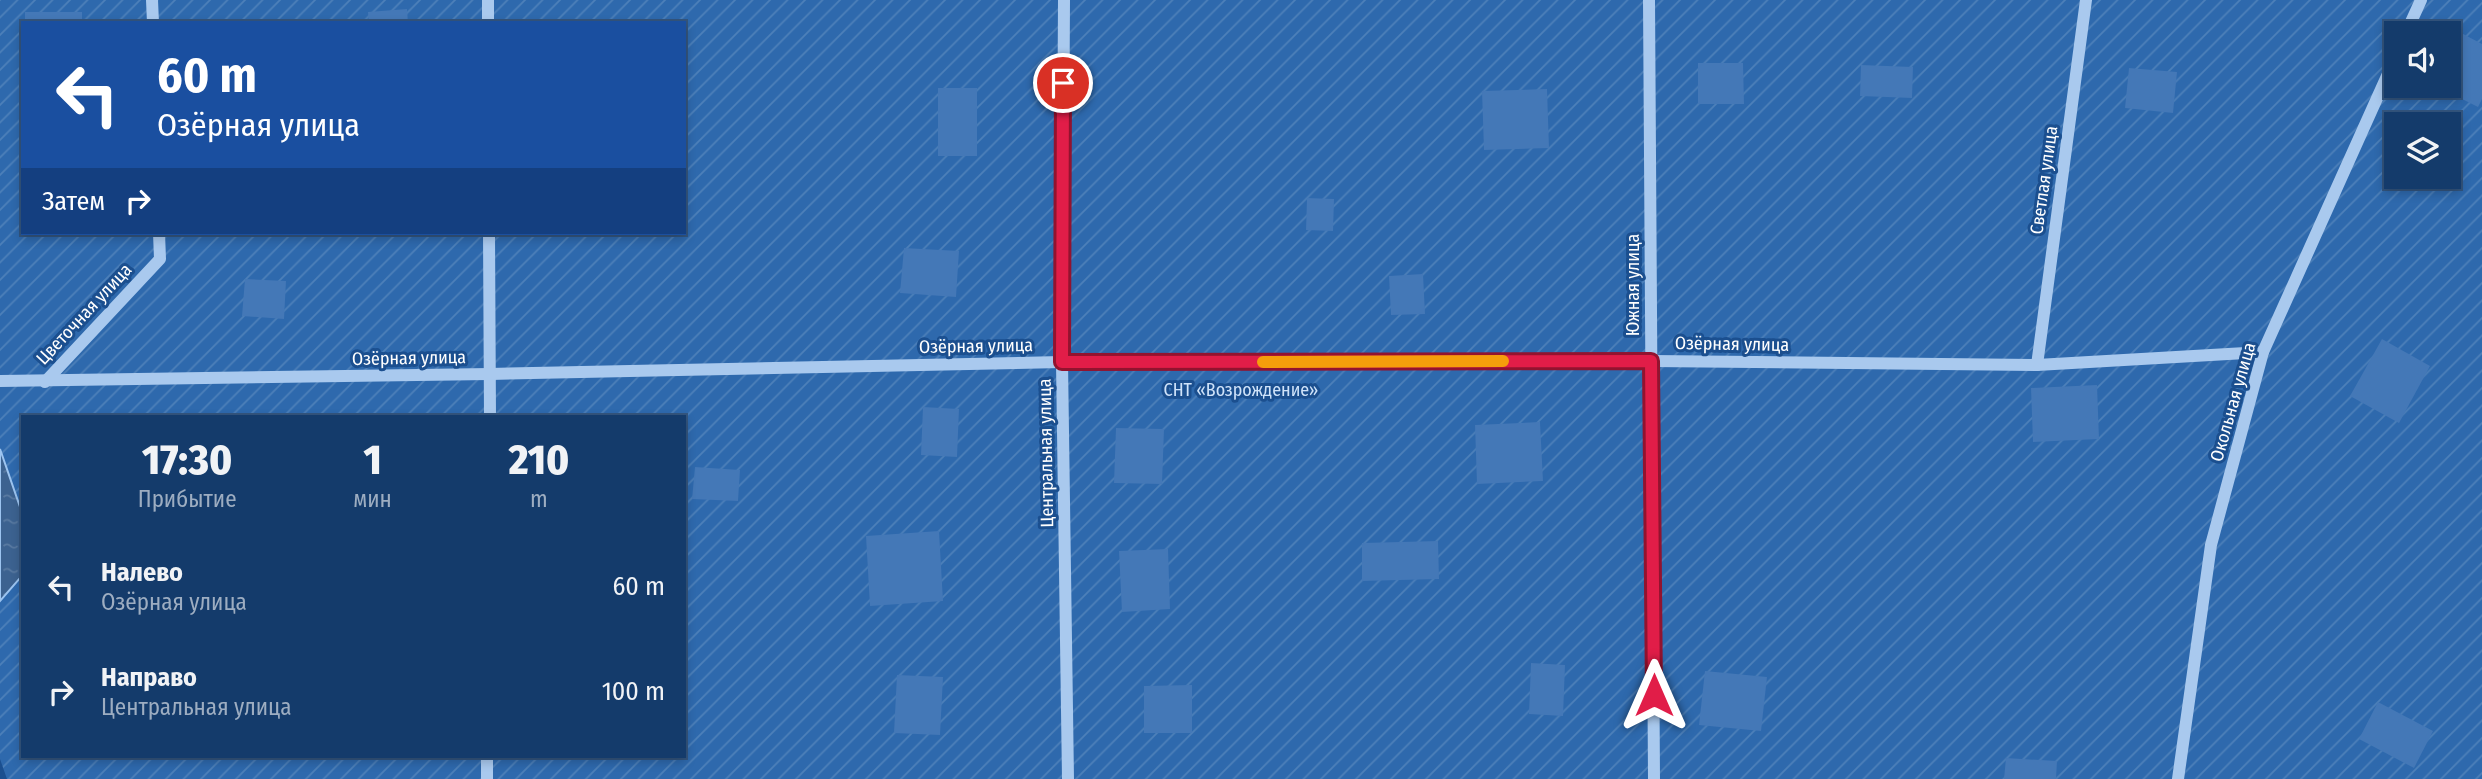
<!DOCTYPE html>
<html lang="ru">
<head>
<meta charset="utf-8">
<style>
	:root { --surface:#143b6b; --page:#214673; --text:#f1f3f6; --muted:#9dadc1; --line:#33557e }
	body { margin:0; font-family:"Fira Sans Condensed",sans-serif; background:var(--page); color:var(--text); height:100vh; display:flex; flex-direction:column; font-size:26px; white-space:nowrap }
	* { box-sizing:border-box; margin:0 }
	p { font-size:23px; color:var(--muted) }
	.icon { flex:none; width:38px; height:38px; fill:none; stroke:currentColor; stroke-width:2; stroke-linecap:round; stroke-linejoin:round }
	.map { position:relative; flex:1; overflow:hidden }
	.drawer { position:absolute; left:21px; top:415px; width:665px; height:343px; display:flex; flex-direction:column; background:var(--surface); border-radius:0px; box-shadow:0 4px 10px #0003,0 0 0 2px var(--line) }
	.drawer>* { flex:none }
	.hud { position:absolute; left:21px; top:21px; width:665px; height:214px; border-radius:0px; box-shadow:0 4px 10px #0003,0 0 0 2px var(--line); background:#1a4fa0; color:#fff; overflow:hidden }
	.buttons { position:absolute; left:2384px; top:21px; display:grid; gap:14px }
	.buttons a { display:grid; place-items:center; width:77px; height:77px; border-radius:0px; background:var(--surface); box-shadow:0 4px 10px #0003,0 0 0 2px var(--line); font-size:35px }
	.pin { position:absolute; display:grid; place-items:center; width:60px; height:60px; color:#fff; margin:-30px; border:4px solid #fff; border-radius:50%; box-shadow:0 2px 7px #0007 }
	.me { position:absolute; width:77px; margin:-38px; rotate:0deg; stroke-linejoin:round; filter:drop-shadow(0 0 5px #0008) }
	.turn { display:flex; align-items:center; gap:24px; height:147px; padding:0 21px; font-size:32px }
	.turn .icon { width:91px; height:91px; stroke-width:2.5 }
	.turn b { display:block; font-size:49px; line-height:60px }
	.then { display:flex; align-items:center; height:66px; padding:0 21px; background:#0003; gap:14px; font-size:26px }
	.eta { display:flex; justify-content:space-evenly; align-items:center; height:119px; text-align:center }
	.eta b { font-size:42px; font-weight:800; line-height:49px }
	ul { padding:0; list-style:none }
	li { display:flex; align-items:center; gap:21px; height:105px; padding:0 21px }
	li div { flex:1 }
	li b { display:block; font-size:26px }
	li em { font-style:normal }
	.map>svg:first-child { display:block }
	.garden { fill:url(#garden-furrows); fill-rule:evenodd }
	.water { fill:url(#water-ripples); stroke:#9cc4f0; stroke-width:2 }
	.building { fill:#4478b7 }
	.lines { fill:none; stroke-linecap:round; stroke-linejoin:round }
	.minor { stroke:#a9c9ee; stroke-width:12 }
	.route-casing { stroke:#92132f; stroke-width:18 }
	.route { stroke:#e11d48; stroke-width:12 }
	.slow { stroke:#f59e0b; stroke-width:12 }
	.labels { text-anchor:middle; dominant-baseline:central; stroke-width:6; stroke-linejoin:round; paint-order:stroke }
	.street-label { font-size:18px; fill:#fff; stroke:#1b4f8f }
	.park-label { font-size:18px; fill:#cfe3fa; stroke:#1b4f8f }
</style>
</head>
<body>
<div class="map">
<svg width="2482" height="779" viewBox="0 0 2482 779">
	<defs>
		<pattern id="garden-furrows" width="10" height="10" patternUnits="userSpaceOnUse" patternTransform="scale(1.75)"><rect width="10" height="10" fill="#2e69ad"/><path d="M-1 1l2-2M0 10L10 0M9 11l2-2" fill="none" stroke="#4d80b9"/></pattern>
		<pattern id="water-ripples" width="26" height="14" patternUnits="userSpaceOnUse" patternTransform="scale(1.75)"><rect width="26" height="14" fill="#3c6290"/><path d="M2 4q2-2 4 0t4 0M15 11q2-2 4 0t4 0" fill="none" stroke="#597aa1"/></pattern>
	</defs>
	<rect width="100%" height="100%" fill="#1b4f8f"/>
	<path class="garden" d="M0,0H2482V779H7L0,759ZM23,23H684V233H23ZM2396,33H2448V86H2396ZM2396,124H2448V177H2396ZM23,416H684V756H23Z"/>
	<path class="water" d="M0,449L20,507L21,577L0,601Z"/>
	<g class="building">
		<path d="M407,9L408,23H369L368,12Z"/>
		<rect x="25" y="12" width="57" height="11"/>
		<path d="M2450,27L2482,44V99L2478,107L2436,86H2448L2447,33Z"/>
		<path d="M1698,63H1743L1744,104H1698Z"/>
		<path d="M1861,65L1913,67L1912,98L1860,96Z"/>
		<path d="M2129,68L2177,72L2173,113L2125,108Z"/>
		<rect x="938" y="88" width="39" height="68"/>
		<path d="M1547,89L1549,148L1484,150L1482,91Z"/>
		<path d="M1307,198L1334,199L1333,231L1306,230Z"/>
		<path d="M904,248L959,251L956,297L900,293Z"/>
		<path d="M1423,274L1425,314L1391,315L1389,276Z"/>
		<path d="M245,279L286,281L284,319L242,316Z"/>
		<path d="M2382,339L2430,366L2399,423L2350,396Z"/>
		<path d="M2097,385L2099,439L2033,442L2031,388Z"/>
		<path d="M923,407L959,409L957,457L921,455Z"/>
		<path d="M1540,422L1543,481L1477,484L1475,425Z"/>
		<path d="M1116,428L1164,429L1162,484L1114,483Z"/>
		<path d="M695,467L740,470L738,501L692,499Z"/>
		<path d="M939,531L943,601L870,606L866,536Z"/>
		<path d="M1438,541L1439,579L1362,581V543Z"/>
		<path d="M1168,549L1170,609L1122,612L1119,551Z"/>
		<path d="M1531,663L1565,665L1563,716L1529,714Z"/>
		<path d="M1705,671L1767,677L1761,731L1699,725Z"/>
		<path d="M897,675L943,677L940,735L894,733Z"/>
		<path d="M1192,685V733H1144V686Z"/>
		<path d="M2378,702L2433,731L2414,768L2359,739Z"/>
		<path d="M2006,758L2057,761L2056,779H2004Z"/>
	</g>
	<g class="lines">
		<g class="minor">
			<path d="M152,0L153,23"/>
			<path d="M488,0V23"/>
			<path d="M1064,0L1062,362L1068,779"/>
			<path d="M1649,0L1654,779"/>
			<path d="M2406,33L2421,0"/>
			<path d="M489,233L490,416"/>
			<path d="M2037,365L2086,0"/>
			<path d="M0,381L490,374L1062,362L1652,361L2037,365L2263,352"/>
			<path d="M45,382L160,259L159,233"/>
			<path d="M487,779V756"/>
			<path d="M2178,779L2211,545L2263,352L2396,56"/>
		</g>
	</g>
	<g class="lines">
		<defs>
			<path id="route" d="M1063,83L1062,362L1651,361L1654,695"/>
		</defs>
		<use href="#route" class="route-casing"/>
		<use href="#route" class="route"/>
		<path class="slow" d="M1263,362L1503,361"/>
	</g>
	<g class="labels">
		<g class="street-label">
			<text transform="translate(2044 180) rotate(-82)">Светлая улица</text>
			<text transform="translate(1633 285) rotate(-90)">Южная улица</text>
			<text transform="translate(84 314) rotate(-47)">Цветочная улица</text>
			<text transform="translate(1732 344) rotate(1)">Озёрная улица</text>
			<text transform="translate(976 346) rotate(-1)">Озёрная улица</text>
			<text transform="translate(409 358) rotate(-1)">Озёрная улица</text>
			<text transform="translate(2233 402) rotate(-74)">Окольная улица</text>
			<text transform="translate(1046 453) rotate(-91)">Центральная улица</text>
		</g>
		<g class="park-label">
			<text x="1241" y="390">СНТ «Возрождение»</text>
		</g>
	</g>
</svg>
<div class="buttons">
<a><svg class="icon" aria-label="sound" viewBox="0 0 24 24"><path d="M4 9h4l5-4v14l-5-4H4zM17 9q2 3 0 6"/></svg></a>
<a><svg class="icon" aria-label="layers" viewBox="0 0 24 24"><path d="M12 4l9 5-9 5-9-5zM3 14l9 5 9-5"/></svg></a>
</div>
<div class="pin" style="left:1063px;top:83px;background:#d93025"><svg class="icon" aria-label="arrive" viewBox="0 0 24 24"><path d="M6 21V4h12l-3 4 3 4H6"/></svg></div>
<svg class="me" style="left:1654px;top:695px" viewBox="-20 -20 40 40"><path d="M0-17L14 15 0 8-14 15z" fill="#e11d48" stroke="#fff" stroke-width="4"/></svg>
<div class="hud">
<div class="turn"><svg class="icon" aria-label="left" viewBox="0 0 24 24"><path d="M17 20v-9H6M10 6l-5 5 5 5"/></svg><div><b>60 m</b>Озёрная улица</div></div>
<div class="then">Затем<svg class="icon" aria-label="right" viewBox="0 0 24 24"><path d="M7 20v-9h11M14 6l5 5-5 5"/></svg></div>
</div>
<section class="drawer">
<div class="eta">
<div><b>17:30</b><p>Прибытие</p></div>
<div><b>1</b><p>мин</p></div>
<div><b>210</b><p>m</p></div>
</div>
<ul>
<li><svg class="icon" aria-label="left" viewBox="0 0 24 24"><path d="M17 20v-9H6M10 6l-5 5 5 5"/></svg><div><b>Налево</b><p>Озёрная улица</p></div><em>60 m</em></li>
<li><svg class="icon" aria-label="right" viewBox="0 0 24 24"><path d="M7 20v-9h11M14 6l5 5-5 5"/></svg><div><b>Направо</b><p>Центральная улица</p></div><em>100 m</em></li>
</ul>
</section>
</div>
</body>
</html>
